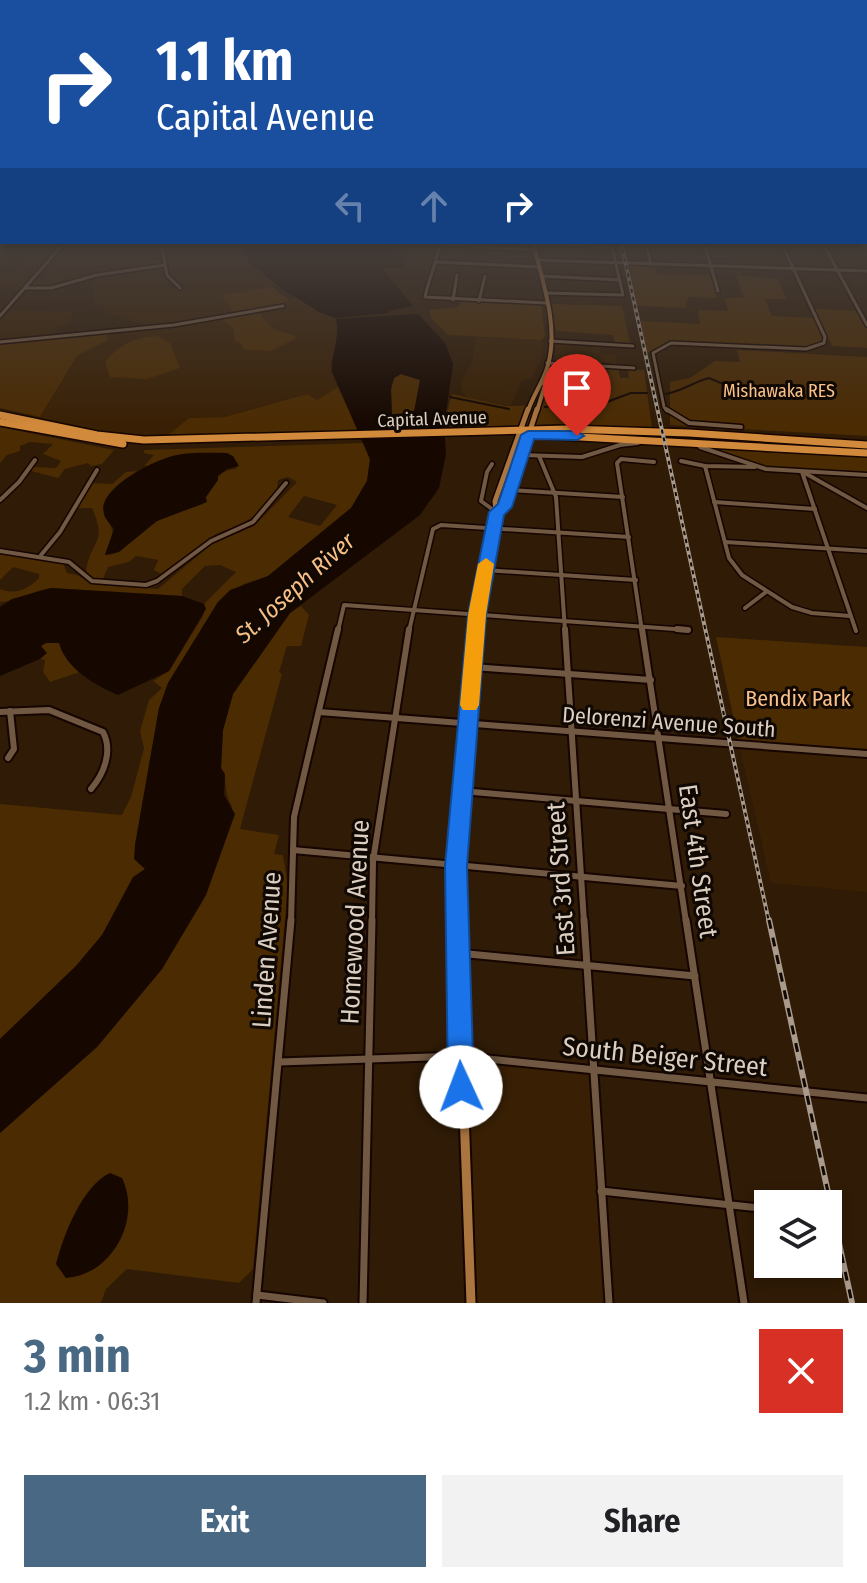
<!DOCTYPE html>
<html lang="en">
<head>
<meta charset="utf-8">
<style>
	:root { --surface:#fff; --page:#f2f2f2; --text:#202124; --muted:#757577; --accent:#486883 }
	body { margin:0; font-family:"Fira Sans Condensed",sans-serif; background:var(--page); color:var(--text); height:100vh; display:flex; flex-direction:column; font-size:30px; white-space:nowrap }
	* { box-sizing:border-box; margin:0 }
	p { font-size:26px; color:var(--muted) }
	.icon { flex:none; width:44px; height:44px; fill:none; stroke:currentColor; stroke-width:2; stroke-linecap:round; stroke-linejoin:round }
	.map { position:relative; height:1303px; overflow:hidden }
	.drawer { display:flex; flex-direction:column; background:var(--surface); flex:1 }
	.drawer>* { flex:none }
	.guide { position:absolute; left:0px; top:0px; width:868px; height:244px; box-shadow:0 4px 12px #0003; background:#1a4fa0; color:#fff; overflow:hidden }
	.buttons { position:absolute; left:754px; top:1190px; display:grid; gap:16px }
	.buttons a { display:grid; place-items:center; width:88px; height:88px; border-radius:0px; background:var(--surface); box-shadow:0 4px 12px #0003; font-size:40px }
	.pin { position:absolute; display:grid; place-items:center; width:68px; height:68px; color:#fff; margin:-82px -34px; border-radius:50% 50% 50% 0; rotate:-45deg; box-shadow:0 0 8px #0007 }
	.pin .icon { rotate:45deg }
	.me { position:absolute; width:88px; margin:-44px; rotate:358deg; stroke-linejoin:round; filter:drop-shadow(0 0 6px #0008) }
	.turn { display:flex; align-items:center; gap:28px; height:168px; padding:0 24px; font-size:36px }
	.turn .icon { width:104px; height:104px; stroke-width:2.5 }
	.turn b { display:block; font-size:56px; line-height:68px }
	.lanes { display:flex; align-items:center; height:76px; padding:0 24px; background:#0003; justify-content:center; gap:40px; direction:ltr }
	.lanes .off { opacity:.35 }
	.round { display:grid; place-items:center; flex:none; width:84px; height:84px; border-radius:0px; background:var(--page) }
	.overview { display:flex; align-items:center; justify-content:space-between; height:136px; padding:0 24px }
	h1 { font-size:48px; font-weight:700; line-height:60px; color:var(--accent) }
	.primary-button { display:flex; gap:16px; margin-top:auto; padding:16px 24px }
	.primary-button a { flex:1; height:92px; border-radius:0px; background:var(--accent); color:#fff; font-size:32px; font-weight:700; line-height:92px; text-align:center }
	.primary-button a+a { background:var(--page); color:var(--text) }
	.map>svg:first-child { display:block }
	.built { fill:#392004 }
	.green { fill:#4b2b02; fill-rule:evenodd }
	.water { fill:#160800; fill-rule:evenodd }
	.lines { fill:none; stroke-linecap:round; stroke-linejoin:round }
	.stream { stroke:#160800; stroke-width:2 }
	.minor-far3-casing { stroke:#160500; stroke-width:6 }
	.minor-far2-casing { stroke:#160500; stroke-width:7 }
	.minor-far1-casing { stroke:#160500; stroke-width:10 }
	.minor-casing { stroke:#160500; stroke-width:11 }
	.major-far3-casing { stroke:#160500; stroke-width:7 }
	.major-far2-casing { stroke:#160500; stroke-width:8 }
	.major-far1-casing { stroke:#160500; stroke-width:11 }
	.major-casing { stroke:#160500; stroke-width:13 }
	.highway-casing { stroke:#160500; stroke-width:10 }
	.minor-far3 { stroke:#705842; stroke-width:3 }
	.minor-far2 { stroke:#705842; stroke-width:4 }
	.minor-far1 { stroke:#705842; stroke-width:6 }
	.minor { stroke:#705842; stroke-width:7 }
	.major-far3 { stroke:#aa753e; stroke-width:4 }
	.major-far2 { stroke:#aa753e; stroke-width:5 }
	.major-far1 { stroke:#aa753e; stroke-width:7 }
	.major { stroke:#aa753e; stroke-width:9 }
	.highway { stroke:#d1893b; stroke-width:7 }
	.rail-far1-casing { stroke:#a99a8b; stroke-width:4 }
	.rail-casing { stroke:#a99a8b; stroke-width:6 }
	.rail-far1 { stroke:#100802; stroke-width:2; stroke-dasharray:4; stroke-linecap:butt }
	.rail { stroke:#100802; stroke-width:3; stroke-dasharray:9; stroke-linecap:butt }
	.route { fill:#1a73e8; stroke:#114b97; stroke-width:2 }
	.slow { fill:#f59e0b }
	.labels { text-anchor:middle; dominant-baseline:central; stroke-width:6; stroke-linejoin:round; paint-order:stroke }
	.far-park-label { font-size:18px; fill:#fac18a; stroke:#100802 }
	.far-street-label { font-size:18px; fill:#dccfc2; stroke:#100802 }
	.park-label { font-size:22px; fill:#fac18a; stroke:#100802 }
	.street-label { font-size:22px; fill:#dccfc2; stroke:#100802 }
	.water-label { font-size:24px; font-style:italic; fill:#f7be87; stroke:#100802 }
	.near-street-label { font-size:26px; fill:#dccfc2; stroke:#100802 }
</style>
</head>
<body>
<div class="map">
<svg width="867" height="1303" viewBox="0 0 867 1303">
	<rect width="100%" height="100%" fill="#2f1b06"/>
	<g class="built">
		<path d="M69,242H157L161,264L93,274L56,286H31Z"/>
		<path d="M163,242H238L250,263L278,286L222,295L236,314L148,327L102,310L104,304L93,305L95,278L103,275L161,268L170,289L185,290L187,285L172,280Z"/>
		<path d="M26,261H44L19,290L0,289V275L3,272H16Z"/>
		<path d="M295,297L319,312L334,316L338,330L337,346L331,362L332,372L338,387L317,400L306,394L224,417L189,418L169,434L140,435L97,430L40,417L77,356L107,341L108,333L280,308V306Z"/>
		<path d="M10,310L73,312L69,325L57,326L55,336L0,340V321Z"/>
		<path d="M476,337L541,340L544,343L542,356L532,378L522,380L511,406L470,398L462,393L461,381L472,362Z"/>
		<path d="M556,344L600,346V354L616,355L617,366L556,362Z"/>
		<path d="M554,365L608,368L611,389L549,386Z"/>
		<path d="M740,748L867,758V892L771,883Z"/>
		<path d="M460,1056L594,1070L609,1303H471Z"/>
	</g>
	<g class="green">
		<path d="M629,264L654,265L657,274L711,275L717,298L688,297L686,308L637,306Z"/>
		<path d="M736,275L778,279L787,299H765L772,316L814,318L822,337V343L808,348L671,342L647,353L641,321L700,324L698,310L728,311L725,298H744Z"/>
		<path d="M272,287L289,300L280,306L236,314L221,295Z"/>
		<path d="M462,301L541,304L545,336L541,340L448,335L431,318L429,310L458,307Z"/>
		<path d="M551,304L622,306L630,343L615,344L613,335L556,331Z"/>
		<path d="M814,309L857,311L867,328V348L832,346Z"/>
		<path d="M259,313L273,329L296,336L295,339L271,351L245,350L240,343L235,341L233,328L222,319Z"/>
		<path d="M108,333L107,341L77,356L40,417L0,408V343Z"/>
		<path d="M157,336L170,343L180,368L147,379L110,377L105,362C119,344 135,338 157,336Z"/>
		<path d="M737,350L867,357V436L670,425V382L690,378L715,361L740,362Z"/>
		<path d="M608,368L618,369L620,378H629L628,370H644L652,428L561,424L442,430L452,394L506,406L542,405L549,386L611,389Z"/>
		<path d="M400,374L420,380L414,412L395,419L392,416L391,389L394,378Z"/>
		<path d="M338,387L360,433L197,437L169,434L189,418L224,417L307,394L317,400Z"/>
		<path d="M0,427L114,450L102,464L91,466L88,463L65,469L58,478L31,471L34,467L56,468L61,461L43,454L53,444L30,442L20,446V451L7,455L0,463Z"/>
		<path d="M363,443L370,460L367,481L351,508L268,576L244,584L218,602L168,683L159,708L135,845V859L145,869L102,935L76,966L0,1039V804L122,815L131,797L144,748L140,731L149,700L162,688L153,681L169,671L203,616L204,604L236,572L220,565L205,566L182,589V596L51,588C34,590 16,602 0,602V589C16,595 27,590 39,578V574L13,567L0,580V554L63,563L67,573L77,575L93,584L158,589L212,544L254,526L297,482L288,477L278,480L277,491L258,513L244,523L216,534L161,574L154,570L158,560L136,556L129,562L108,567L103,579L91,578L86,571C91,539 108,544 92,508H77L92,483L112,484L126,472L138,471L117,486L104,515C119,537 111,533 105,555C119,555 123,548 132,539C151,519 178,513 203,504C209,489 217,469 236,469L238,464L226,453C200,453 171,452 148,467L145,465L154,455L143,453L145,450ZM304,496L337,505L320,526L288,517Z"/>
		<path d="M714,448L867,455V473L769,468Z"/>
		<path d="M301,606L309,615L301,646H287L279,672L282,674L240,829L279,835L274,854L283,855L288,886L253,1269L239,1283L127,1269L106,1289L101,1303H0V1133L97,1047L162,969L206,895L232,806C222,791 229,780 221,769L223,730L233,694L290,613Z"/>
		<path d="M716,637L867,647V758L740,748Z"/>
		<path d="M45,643H60L62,652L80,672L50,682L43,672L45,660L40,659L46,653L41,646Z"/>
	</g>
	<g class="water">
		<path d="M238,242H377L404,253L405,267L382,268L413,306L388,311V313L335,318L319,312L284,290L250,263Z"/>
		<path d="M418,314L445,343L453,364L444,427L446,454L439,488L420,515L290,613L233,694L223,730L221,768L225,774L224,795L235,814L206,895L162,969L97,1047L0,1133V1039L76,966L102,935L133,877L145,869L134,859L135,845L159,708L168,683L218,602L230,590L268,576L351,508L367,481L370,459L332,372C331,353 340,339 336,319ZM401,374L420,380L414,412L395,419L392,416L391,389L394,378Z"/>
		<path d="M227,453L233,456L239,466L227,469L218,476V480L206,497L207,502L157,521L119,552L105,555L114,529C111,525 105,519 104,514C96,488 158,458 177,455C192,452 211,453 227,453Z"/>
		<path d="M51,588L182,596L204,604L206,609L169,671L118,695C95,685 66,669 59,643H46L41,646L47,653L40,659L0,676V607L12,599Z"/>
		<path d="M110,1173L122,1178C142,1219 112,1275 66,1278L56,1264C63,1236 82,1186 110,1173Z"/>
	</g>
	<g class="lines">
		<g class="stream">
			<path d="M666,394C685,390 693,382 709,378C736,390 754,396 783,392"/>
			<path d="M450,397L509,409"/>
			<path d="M545,407L604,403L631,393H647"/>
		</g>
		<defs>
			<g id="minor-far3">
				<path d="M161,242L167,275L180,288"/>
				<path d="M404,242L535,250"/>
				<path d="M440,242C437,262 429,278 425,297L546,303"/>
				<path d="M645,242L651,264"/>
				<path d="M704,242L718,291"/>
				<path d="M822,242L867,325"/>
				<path d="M533,243L612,247L623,295L545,293"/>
				<path d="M537,260L867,271"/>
				<path d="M436,262L539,267"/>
				<path d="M541,276L620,280"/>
				<path d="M25,288H51L97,275L165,265"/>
				<path d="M453,300L457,275"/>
				<path d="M479,301L485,276"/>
				<path d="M0,316L65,242"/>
				<path d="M550,341L633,346"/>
				<path d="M0,342L174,325L283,306"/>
				<path d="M547,363L634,368"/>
				<path d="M667,411L664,407L653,353L671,343L806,349L824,343L825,337L781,242"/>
			</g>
			<g id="minor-far2">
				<path d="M666,409L689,423L741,427"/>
				<path d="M700,447L766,469L867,475"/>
				<path d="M522,455L582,457L620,445L638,443"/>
				<path d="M539,456L556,497L565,631"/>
				<path d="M681,461L705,466L755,467"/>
				<path d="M492,464L487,472L481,501L496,512"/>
				<path d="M705,466L729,558L742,575L792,607L812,613L850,616"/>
				<path d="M802,472L856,631"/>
				<path d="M803,472L867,508"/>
				<path d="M510,490L623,497"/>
				<path d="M0,500L19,482L35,460"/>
				<path d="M714,502L815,509"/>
				<path d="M725,542L867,551"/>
				<path d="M0,551L69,562L92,581L146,585L157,581L211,541L253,522L286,483"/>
				<path d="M41,555L60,532L97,470"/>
				<path d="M485,570L636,580"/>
				<path d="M745,608L766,592"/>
				<path d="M338,631L344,605L688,630"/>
				<path d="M409,631L433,529L441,525L629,537"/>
				<path d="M642,631L617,463L621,459L654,462"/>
			</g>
			<g id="minor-far1">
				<path d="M565,629L584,922"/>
				<path d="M642,629L686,922"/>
				<path d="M677,629L688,630"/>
				<path d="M473,667L651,680"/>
				<path d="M0,712L49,710L103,732C113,751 104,774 91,789"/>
				<path d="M319,712L867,754"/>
				<path d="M8,758L14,749L10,711"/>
				<path d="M462,791L726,814"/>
				<path d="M293,850L682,886"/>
				<path d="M291,922L294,817L338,629"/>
				<path d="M372,922L373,861L409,629"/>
			</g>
			<g id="minor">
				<path d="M584,920L609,1303"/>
				<path d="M686,920L744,1303"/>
				<path d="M458,953L695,976"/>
				<path d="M279,1062L460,1056L867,1098"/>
				<path d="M601,1191L768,1209"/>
				<path d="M257,1295L323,1303"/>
				<path d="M256,1303L291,920"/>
				<path d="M363,1303L372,920"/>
			</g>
			<g id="major-far3">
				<path d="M528,411C533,395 544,381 548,365C559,326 542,280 533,242"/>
				<path d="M537,411L545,385L542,381"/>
			</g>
			<g id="major-far2">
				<path d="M496,512L505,507L537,409"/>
				<path d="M476,631L496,512L495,501L528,409"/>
			</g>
			<path id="major-far1" d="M457,922L456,866L476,629"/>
			<path id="major" d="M457,920L471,1303"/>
			<g id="highway">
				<path d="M0,415L97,435L144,440L568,429L689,433L867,445"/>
				<path d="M0,422L123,444"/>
				<path d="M544,435L867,453"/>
			</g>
		</defs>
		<use href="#minor-far3" class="minor-far3-casing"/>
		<use href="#minor-far2" class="minor-far2-casing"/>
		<use href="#minor-far1" class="minor-far1-casing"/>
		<use href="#minor" class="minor-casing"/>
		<use href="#major-far3" class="major-far3-casing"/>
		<use href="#major-far2" class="major-far2-casing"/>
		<use href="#major-far1" class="major-far1-casing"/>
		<use href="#major" class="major-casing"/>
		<use href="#highway" class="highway-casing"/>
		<use href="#minor-far3" class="minor-far3"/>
		<use href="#minor-far2" class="minor-far2"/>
		<use href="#minor-far1" class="minor-far1"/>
		<use href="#minor" class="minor"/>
		<use href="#major-far3" class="major-far3"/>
		<use href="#major-far2" class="major-far2"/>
		<use href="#major-far1" class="major-far1"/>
		<use href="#major" class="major"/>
		<use href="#highway" class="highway"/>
		<defs>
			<path id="rail-far1" d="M621,242L769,922"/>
			<path id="rail" d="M769,920L852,1303"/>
		</defs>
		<use href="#rail-far1" class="rail-far1-casing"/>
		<use href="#rail" class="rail-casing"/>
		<use href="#rail-far1" class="rail-far1"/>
		<use href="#rail" class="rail"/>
	</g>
	<linearGradient id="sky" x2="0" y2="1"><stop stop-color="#1a0f03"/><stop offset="0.57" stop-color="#473f3b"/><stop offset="1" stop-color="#473f3b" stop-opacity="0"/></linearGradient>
	<rect width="867" height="425" fill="url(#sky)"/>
	<path class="route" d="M528,431H577L584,436L577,440L534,439L512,507L504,515L486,615L467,866L474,1087L470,1096L461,1100L452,1096L448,1087L445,866L468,615L489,512L498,504L521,435Z"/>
	<path class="slow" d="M486,558L494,564L486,615L479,705L476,710H463L460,705L468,615L478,564Z"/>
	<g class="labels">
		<g class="far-park-label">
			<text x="779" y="391">Mishawaka RES</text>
		</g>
		<g class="far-street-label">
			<text transform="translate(432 419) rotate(-2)">Capital Avenue</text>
		</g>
		<g class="park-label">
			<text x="798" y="698">Bendix Park</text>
		</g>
		<g class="street-label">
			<text transform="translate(669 722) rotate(4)">Delorenzi Avenue South</text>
		</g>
		<g class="water-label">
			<text transform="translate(295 588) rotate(-42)">St. Joseph River</text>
		</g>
		<g class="near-street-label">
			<text transform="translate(698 861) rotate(82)">East 4th Street</text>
			<text transform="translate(561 879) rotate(-94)">East 3rd Street</text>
			<text transform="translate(355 922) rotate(-87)">Homewood Avenue</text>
			<text transform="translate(267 950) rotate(-86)">Linden Avenue</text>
			<text transform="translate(665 1057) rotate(6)">South Beiger Street</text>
		</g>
	</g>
</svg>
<div class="buttons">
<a><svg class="icon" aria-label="layers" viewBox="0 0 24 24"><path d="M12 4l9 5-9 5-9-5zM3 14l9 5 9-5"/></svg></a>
</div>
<div class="pin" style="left:577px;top:436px;background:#d93025"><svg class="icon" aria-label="arrive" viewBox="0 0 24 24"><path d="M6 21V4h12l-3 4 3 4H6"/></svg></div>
<svg class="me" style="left:461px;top:1087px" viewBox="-20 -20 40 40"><circle r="19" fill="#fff"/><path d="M0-13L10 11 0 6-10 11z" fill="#1a73e8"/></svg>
<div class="guide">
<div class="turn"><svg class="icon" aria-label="right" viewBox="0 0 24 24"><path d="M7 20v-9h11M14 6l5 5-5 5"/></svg><div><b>1.1 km</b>Capital Avenue</div></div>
<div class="lanes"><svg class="icon off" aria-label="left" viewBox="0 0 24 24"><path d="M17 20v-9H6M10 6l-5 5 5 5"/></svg><svg class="icon off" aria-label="ahead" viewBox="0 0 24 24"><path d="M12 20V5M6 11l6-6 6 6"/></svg><svg class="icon" aria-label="right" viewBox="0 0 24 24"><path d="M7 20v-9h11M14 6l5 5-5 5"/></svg></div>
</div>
</div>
<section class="drawer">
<div class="overview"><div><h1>3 min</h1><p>1.2 km · 06:31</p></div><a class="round" style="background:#d93025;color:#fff"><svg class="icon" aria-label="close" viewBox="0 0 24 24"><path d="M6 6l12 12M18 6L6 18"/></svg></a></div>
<div class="primary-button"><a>Exit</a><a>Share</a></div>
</section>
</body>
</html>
